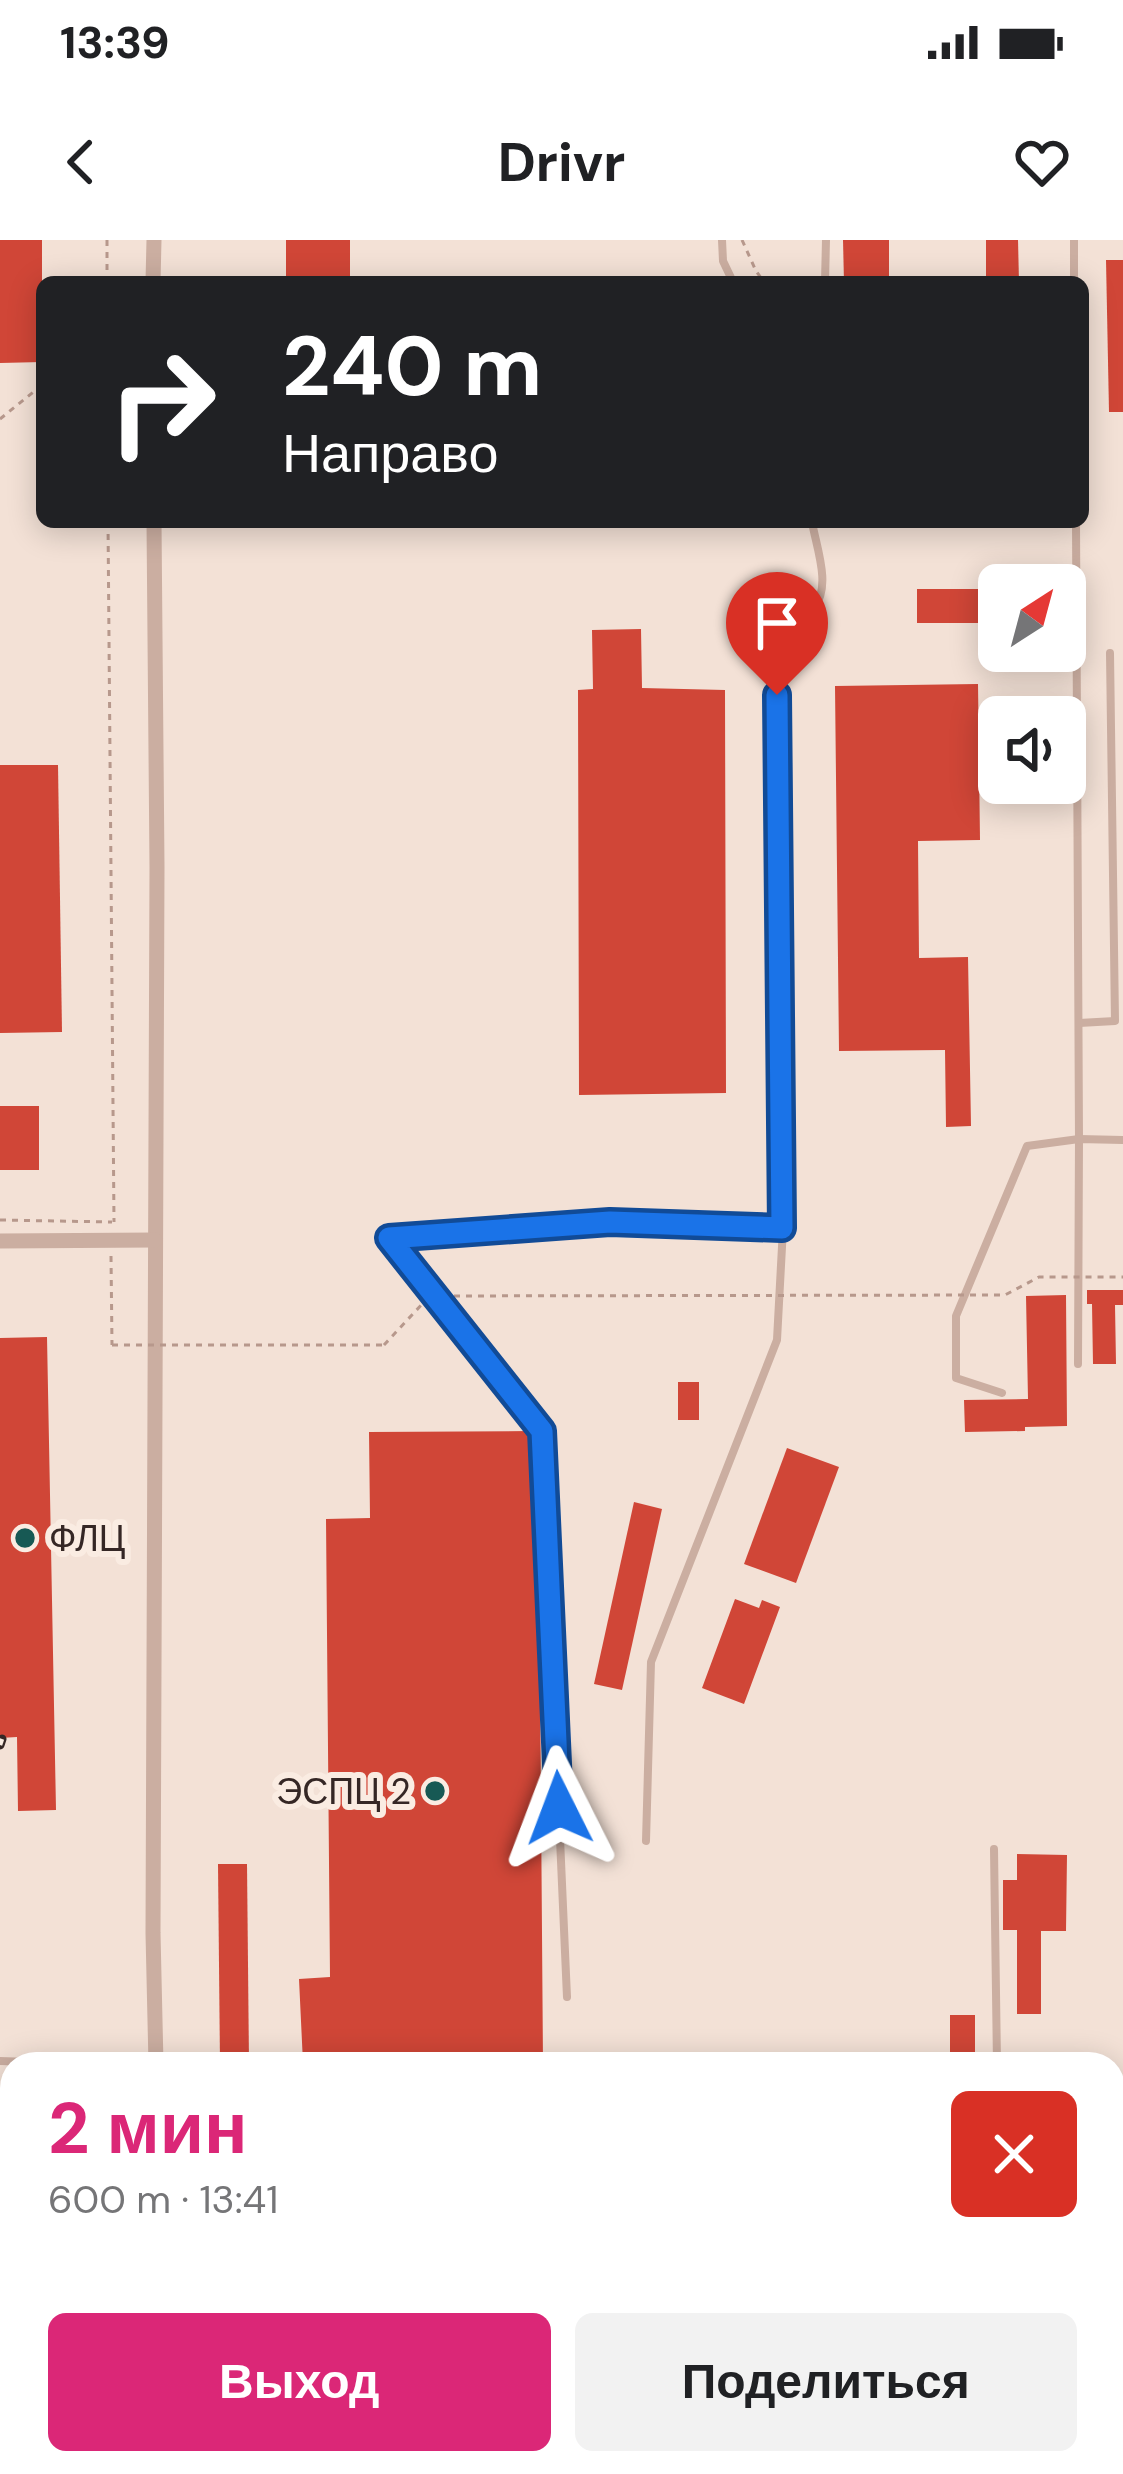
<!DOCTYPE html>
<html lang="ru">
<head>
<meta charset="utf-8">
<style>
	:root { --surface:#fff; --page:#f2f2f2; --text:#202124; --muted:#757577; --accent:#db2777 }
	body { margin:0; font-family:"DM Sans",sans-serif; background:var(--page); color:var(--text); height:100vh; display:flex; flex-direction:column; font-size:45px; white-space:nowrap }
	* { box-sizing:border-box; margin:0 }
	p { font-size:39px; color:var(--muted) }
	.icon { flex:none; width:66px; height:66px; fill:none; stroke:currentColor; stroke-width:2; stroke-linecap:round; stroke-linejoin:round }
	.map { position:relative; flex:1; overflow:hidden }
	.drawer { position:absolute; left:0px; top:1812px; width:1125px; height:423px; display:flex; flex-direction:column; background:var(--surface); border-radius:36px 36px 0 0; box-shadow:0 6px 30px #0003 }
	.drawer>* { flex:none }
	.banner { position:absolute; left:36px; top:36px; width:1053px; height:252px; border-radius:18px; box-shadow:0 6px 30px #0003; background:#202124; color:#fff; overflow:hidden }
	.needle { width:78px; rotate:36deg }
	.controls { position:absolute; left:978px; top:324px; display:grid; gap:24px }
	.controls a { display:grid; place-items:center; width:108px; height:108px; border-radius:18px; background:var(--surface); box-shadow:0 6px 30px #0003; font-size:60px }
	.pin { position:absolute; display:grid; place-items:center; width:102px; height:102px; color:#fff; margin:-123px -51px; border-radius:50% 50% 50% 0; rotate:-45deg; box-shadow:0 0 12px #0007 }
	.pin .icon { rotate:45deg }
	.me { position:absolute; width:132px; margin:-66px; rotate:357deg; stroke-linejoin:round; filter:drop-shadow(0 0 9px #0008) }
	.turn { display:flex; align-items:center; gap:42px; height:252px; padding:0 48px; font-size:54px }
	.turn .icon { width:156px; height:156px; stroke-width:2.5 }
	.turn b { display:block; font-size:84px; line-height:102px }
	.round { display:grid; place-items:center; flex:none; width:126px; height:126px; border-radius:18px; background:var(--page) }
	.summary { display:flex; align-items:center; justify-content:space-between; height:204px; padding:0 48px }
	h1 { font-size:72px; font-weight:700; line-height:90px; color:var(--accent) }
	.primary-button { display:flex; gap:24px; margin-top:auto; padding:24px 48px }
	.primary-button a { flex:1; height:138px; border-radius:18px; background:var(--accent); color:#fff; font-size:48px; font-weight:700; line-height:138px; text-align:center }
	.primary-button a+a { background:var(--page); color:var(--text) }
	.status { display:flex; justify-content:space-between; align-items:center; height:84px; padding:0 60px; background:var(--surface); direction:ltr }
	.status svg { height:33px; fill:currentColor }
	header { display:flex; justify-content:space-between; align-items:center; height:156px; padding:0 48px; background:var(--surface); font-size:54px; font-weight:700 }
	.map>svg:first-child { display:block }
	.building { fill:#d04637 }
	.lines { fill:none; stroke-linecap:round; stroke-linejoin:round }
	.path { stroke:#b7988c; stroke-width:3; stroke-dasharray:6 6; stroke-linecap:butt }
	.service { stroke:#cbaea1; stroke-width:8 }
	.minor { stroke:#cbaea1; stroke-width:15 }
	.rail-casing { stroke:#352725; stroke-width:9 }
	.rail { stroke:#faece2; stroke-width:4.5; stroke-dasharray:14; stroke-linecap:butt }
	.path-bridge { stroke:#b7988c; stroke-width:3; stroke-dasharray:6 6; stroke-linecap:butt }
	.route-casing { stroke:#114b97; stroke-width:30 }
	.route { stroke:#1a73e8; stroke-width:21 }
	.poi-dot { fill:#175954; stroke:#faece2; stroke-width:4.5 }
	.labels { text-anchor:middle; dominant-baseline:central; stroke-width:12; stroke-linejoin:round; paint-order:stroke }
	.poi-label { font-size:36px; fill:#352725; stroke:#faece2; text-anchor:start }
</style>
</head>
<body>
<div class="status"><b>13:39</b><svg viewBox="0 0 49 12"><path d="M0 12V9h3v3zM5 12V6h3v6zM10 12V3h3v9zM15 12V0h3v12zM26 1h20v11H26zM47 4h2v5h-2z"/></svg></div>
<header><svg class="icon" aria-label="back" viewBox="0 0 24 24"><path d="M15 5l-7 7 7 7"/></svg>Drivr<svg class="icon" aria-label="heart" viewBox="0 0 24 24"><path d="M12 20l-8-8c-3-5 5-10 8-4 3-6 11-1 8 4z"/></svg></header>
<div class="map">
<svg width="1123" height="2234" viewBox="0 0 1123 2234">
	<rect width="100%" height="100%" fill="#f3e1d6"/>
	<g class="building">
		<path d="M0,0H42V122L0,123Z"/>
		<rect x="286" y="0" width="64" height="42"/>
		<path d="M843,0H889V42H844Z"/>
		<path d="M986,0H1018L1019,42H986Z"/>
		<path d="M1106,20H1123V172H1109Z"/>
		<rect x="917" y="349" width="62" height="34"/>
		<path d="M641,389L642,448L725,450L726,853L579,855L578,450L593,449L592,390Z"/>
		<path d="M978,444L980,600L918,601L919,718L968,717L971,886L946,887L945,810L839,811L835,446Z"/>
		<path d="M0,525H58L62,792L0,793Z"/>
		<rect x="0" y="866" width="39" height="64"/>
		<path d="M1087,1050H1123V1065H1115L1116,1124H1093L1092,1064H1087Z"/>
		<path d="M1066,1055L1067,1186L1025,1187V1191L965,1192L964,1160L1028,1159L1026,1056Z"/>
		<path d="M47,1097L56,1570L18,1571L17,1497L0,1498V1098Z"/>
		<rect x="678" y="1142" width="21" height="38"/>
		<path d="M531,1191L534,1194L539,1301L543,1824L303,1823L299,1739L330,1737L326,1279L370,1278L369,1192Z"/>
		<path d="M787,1208L839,1227L796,1343L744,1324Z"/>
		<path d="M634,1262L662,1269L622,1450L594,1444Z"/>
		<path d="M735,1359L759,1368L762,1360L780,1367L744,1464L702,1448Z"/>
		<path d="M1017,1614L1067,1615L1066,1691H1041V1774H1017V1690H1003V1640H1017Z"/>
		<path d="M218,1624H247L249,1824H220Z"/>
		<rect x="950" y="1775" width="25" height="49"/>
	</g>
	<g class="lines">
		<g class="path">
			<path d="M107,0V42"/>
			<path d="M742,0L756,31L764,42"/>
			<path d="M0,179L42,145"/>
			<path d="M108,282L114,982"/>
			<path d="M0,980L112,982"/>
			<path d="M111,1016L112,1105"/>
			<path d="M384,1105L424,1062"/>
		</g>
		<g class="service">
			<path d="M722,0L723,21L733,42"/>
			<path d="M1074,0V42"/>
			<path d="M825,42L826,0"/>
			<path d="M1076,282L1079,899L1078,1124"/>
			<path d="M1079,783L1115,781L1110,413"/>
			<path d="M389,998L610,982L783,988L776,410C787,385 798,386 814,367C832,347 816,306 812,282"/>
			<path d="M390,1000L542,1191L567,1757"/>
			<path d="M1002,1153L956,1138V1076L1027,906L1079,899L1123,900"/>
			<path d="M646,1601L651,1422L777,1100L783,988"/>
			<path d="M994,1609L997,1824"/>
			<path d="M0,1821L88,1824"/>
			<path d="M326,2223V2234"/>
			<path d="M1018,2234V2223"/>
		</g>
		<g class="minor">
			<path d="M153,42L154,0"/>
			<path d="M154,282L157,627L153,1693L156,1824"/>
			<path d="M0,1001L155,1000"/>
			<path d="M162,2223V2234"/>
		</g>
		<defs>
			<path id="rail" d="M0,1505L2,1499"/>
		</defs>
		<use href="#rail" class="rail-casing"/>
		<use href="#rail" class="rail"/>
		<g class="path-bridge">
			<path d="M430,1056L1005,1055L1039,1037H1123"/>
			<path d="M112,1105H384"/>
		</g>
	</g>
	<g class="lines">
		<defs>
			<path id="route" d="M559,1568L542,1191L389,998L610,982L782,988L777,455"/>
		</defs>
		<use href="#route" class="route-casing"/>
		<use href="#route" class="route"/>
	</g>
	<g class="poi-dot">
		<circle cx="25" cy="1298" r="12"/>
		<circle cx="435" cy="1551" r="12"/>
	</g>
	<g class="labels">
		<g class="poi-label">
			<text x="49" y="1298">ФЛЦ</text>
			<text x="411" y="1551" text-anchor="end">ЭСПЦ 2</text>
		</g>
	</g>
</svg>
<div class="controls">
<a><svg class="needle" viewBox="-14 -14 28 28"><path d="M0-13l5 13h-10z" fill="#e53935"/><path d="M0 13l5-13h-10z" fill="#757577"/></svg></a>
<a><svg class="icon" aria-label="sound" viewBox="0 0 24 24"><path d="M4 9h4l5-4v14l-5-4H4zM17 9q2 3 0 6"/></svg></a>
</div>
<div class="pin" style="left:777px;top:455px;background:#d93025"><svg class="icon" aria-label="arrive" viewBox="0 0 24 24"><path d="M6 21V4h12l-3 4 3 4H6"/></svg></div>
<svg class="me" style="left:559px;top:1568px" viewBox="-20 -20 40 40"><path d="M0-17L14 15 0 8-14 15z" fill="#1a73e8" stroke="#fff" stroke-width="4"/></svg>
<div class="banner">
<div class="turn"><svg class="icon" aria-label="right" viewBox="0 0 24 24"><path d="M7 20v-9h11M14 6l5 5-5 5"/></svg><div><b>240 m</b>Направо</div></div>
</div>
<section class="drawer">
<div class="summary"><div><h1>2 мин</h1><p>600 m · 13:41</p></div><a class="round" style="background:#d93025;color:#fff"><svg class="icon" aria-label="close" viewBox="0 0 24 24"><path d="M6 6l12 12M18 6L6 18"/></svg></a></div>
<div class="primary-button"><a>Выход</a><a>Поделиться</a></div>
</section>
</div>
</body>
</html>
